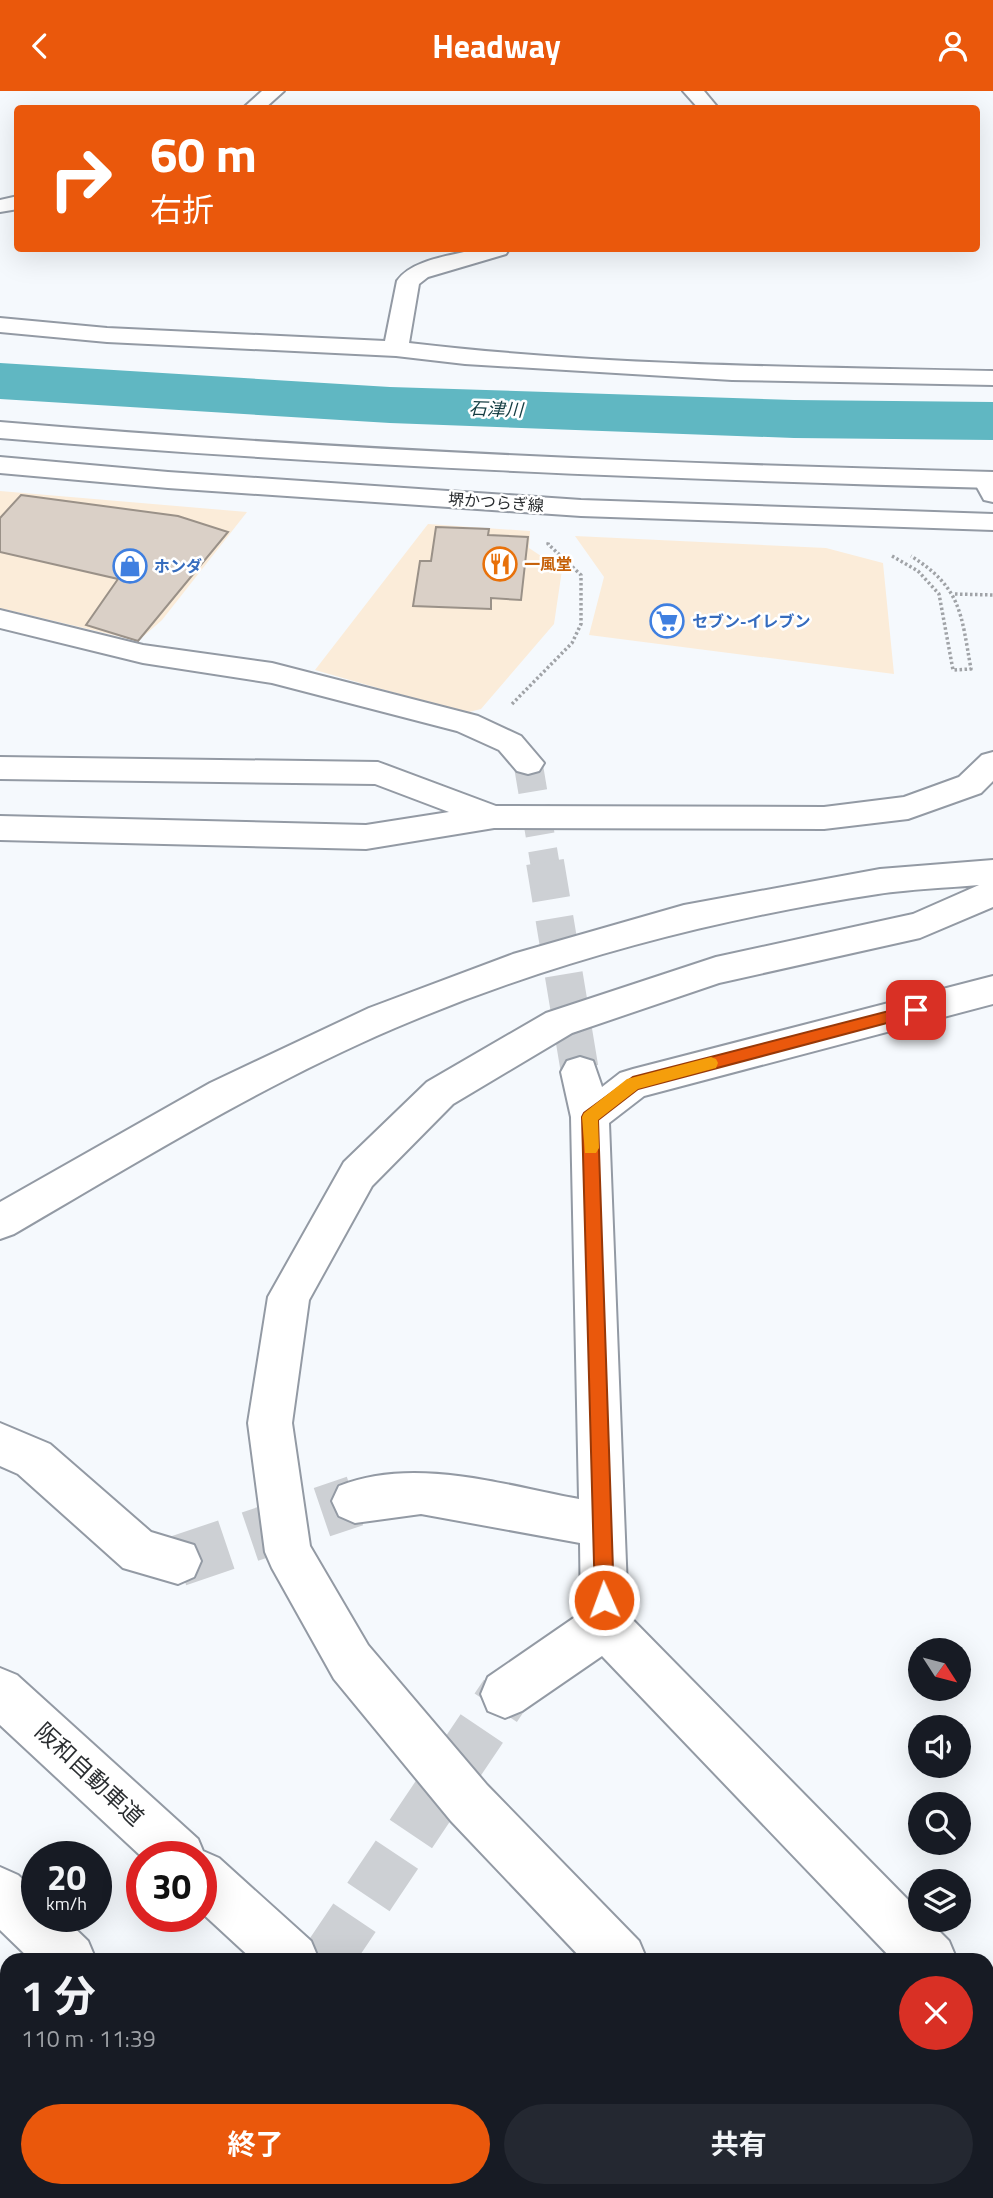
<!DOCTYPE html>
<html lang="ja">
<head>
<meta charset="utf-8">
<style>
	:root { --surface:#171b24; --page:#242831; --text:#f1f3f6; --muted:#9ea1a6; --accent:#ea580c }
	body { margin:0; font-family:"Titillium Web","Noto Sans JP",sans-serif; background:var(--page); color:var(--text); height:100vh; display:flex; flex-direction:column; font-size:26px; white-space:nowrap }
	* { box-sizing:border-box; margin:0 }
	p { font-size:23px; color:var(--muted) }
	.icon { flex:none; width:38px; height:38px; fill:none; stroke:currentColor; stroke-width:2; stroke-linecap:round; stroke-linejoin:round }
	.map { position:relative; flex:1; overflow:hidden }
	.drawer { position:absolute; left:0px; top:1862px; width:994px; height:245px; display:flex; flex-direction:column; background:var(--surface); border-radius:21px 21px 0 0; box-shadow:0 7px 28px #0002 }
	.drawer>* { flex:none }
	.guide { position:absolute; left:14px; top:14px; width:966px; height:147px; border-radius:7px; box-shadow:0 7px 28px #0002; background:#ea580c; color:#fff; overflow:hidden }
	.needle { width:46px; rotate:126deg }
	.tools { position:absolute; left:908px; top:1547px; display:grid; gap:14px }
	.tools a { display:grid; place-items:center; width:63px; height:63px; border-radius:50%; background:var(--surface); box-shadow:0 7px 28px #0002; font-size:35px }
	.speed { position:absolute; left:21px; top:1750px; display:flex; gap:14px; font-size:35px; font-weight:700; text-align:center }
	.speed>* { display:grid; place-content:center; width:91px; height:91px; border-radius:50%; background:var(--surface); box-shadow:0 7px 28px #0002; line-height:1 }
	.speed small { font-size:18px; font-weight:400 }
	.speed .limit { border:10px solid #d22; background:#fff; color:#111 }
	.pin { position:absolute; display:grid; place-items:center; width:60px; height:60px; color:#fff; margin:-30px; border-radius:14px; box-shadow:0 4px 10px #0006 }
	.me { position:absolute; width:77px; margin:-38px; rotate:358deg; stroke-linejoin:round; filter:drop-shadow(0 0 5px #0008) }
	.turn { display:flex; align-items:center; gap:24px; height:147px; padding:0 21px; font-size:32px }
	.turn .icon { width:91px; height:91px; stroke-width:2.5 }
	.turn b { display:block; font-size:49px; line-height:60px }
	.round { display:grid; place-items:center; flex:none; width:74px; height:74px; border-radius:37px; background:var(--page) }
	.summary { display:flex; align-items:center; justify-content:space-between; height:119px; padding:0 21px }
	h1 { font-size:42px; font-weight:700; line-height:52px }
	.action { display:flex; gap:14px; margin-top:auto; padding:14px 21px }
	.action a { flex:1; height:80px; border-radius:42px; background:var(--accent); color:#fff; font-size:28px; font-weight:700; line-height:80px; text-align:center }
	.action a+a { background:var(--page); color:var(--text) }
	header { display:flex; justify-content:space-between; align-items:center; height:91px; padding:0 21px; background:var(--accent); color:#fff; font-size:32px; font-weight:700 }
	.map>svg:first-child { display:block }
	.commercial { fill:#fbecd9 }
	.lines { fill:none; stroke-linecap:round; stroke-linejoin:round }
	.river { fill:#60b7c2; fill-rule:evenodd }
	.building { fill:#dad0c7; stroke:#9a9188; stroke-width:2 }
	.minor-tunnel-far2 { stroke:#cdd0d4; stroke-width:29; stroke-dasharray:29 15; stroke-linecap:butt }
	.minor-tunnel-far1 { stroke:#cdd0d4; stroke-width:38; stroke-dasharray:38 19; stroke-linecap:butt }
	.minor-tunnel { stroke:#cdd0d4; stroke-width:51; stroke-dasharray:51 25; stroke-linecap:butt }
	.minor-casing { stroke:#939aa4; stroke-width:4 }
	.major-casing { stroke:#939aa4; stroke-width:4 }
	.highway-casing { stroke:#939aa4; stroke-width:4 }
	.path { stroke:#a0a3a7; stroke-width:3.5; stroke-dasharray:2.5 2.5; stroke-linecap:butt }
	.minor { fill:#fff; fill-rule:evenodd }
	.major { fill:#fff; fill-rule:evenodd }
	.highway { fill:#fff; fill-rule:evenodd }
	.route { fill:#ea580c; stroke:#983908; stroke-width:2 }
	.slow { fill:#f59e0b }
	.labels { text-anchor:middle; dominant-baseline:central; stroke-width:5; stroke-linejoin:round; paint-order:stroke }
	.far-street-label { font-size:16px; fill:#2b2e31; stroke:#fff }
	.far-food-label { font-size:16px; font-weight:bold; fill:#c56008; stroke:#fff; text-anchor:start }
	.far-shop-label { font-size:16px; font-weight:bold; fill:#366cbe; stroke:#fff; text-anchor:start }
	.far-water-label { font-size:18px; font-style:italic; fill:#143d42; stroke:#fff }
	.near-street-label { font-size:23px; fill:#2b2e31; stroke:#fff }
</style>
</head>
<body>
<header><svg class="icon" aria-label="back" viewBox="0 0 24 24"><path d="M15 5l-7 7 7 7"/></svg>Headway<svg class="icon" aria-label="person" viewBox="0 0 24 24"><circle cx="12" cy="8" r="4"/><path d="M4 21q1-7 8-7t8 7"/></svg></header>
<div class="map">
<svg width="993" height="2107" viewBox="0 0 993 2107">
	<rect width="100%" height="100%" fill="#f5f9fd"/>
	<g class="commercial">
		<path d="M0,400L247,421L162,529L138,550L0,517Z"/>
		<path d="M428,433L530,440L529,457L562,479L554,533L481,618L465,622L315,579Z"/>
		<path d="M575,445L826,457L883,472L894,583L589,544L604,486Z"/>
	</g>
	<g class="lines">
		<path class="river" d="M0,272L390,296L794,309L993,311V349L794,347L390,332L0,308Z"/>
	</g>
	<g class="building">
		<path d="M21,404L178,425L228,441L138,550L86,534L118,488L0,461V427Z"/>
		<path d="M436,436L489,438L488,444L528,446L521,509L491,507V518L413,515L420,470H431Z"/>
	</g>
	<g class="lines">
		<path class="minor-tunnel-far2" d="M528,672L545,773"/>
		<path class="minor-tunnel-far1" d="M545,771L580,981"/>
		<g class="minor-tunnel">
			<path d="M178,1470L355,1410"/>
			<path d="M326,1869L505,1603"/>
			<path d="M166,2107L171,2100"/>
		</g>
		<defs>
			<g id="minor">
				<path d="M262,0H284L264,18H242Z"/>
				<path d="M683,0H704L719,18H699Z"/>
				<path d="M18,105V118L0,121V109Z"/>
				<path d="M476,158H509L506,163L428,186L419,193L409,252C603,275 798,276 993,280V294L732,289L465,273L396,265L107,251L0,241V227L107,237L385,250L397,190C412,168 452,165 476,158Z"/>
				<path d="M0,519L143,554L272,572L478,625L521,645L544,672L539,680L528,683L517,680L499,659L457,640L272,592L143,572L0,537Z"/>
				<path d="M993,885V913L644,1005L609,1032L628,1524L920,1821V1829H928L949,1850L957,1869H893L602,1565L522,1620L505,1627L488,1620L481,1603L488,1586L581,1522L580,1452L421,1423L355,1432L339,1425L332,1410L339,1395C414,1365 503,1394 579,1408L571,1026L561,981L567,970L580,966L593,970L602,996L620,982L633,978Z"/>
				<path d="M0,1332L50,1353L151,1441L194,1454L201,1470L194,1486L178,1493L123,1477L18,1383L0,1375Z"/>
				<path d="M987,1901L993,1903V1961L987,1959Z"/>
			</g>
			<g id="major">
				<path d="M0,331C331,359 661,373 993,381V397C661,388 331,375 0,347Z"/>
				<path d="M0,366L168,381L581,409L993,423V439L581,425L168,397L0,382Z"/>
			</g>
			<g id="highway">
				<path d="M986,381L993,383V411L984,409L973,389L977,383Z"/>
				<path d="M993,661V690L981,702L908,728L824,738L494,737L366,758L0,749V725L366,734L449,721L375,693L0,688V666L378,671L496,715L824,716L904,706L959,686L982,664Z"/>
				<path d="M993,769V816L920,847L719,892L572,942L453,1013L372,1095L309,1209L292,1332L310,1455L368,1554L487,1694L639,1850L647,1869H583L451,1730L334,1588L272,1477L265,1461L248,1332L268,1206L344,1071L427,991L546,922L716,866L913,823L979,794C946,797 911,798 878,803C713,828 549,871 395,937C262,994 139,1070 14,1143L0,1148V1111L210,992L369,917L513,863L684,814L880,778Z"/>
				<path d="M0,1577L17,1584L198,1748L203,1760L219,1767L311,1850L319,1869H253L201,1821V1766H142L0,1634Z"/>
				<path d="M0,1776L18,1784L37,1801V1825H62L88,1850L96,1869H31L0,1839Z"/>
				<path d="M7,2075V2100H49L52,2107H0V2077Z"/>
				<path d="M276,2100H339L342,2107H279Z"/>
				<path d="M515,2100H578L581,2107H518Z"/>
				<path d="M835,2100H898L901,2107H838Z"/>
			</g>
		</defs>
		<use href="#minor" class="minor-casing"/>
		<use href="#major" class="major-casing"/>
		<use href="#highway" class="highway-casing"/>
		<g class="path">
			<path d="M892,465L918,480L939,503L953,579L971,578C961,523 962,497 911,465"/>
			<path d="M955,503L993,504"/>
			<path d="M512,613L572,552L581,533V484L548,453L549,449"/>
		</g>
		<use href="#minor" class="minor"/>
		<use href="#major" class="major"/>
		<use href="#highway" class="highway"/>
	</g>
	<path class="route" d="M916,913L921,915L923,919L921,923L638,998L598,1029L614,1509L611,1516L604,1519L598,1516L595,1509L582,1026L584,1022L633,986Z"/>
	<path class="slow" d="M711,966L716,968L718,972L716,977L638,998L598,1029L599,1057L596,1062H585L582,1026L584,1022L627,988Z"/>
	<defs>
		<symbol id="restaurant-ring" viewBox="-11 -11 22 22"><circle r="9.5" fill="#fff" stroke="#e8710a" stroke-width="1.5"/><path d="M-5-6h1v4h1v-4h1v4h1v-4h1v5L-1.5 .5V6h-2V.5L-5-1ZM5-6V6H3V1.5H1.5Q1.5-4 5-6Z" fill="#e8710a"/></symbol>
		<symbol id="shop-ring" viewBox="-11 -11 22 22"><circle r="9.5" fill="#fff" stroke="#3f7fe0" stroke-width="1.5"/><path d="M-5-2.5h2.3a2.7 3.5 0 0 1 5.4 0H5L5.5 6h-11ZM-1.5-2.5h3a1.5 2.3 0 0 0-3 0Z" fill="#3f7fe0"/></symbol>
		<symbol id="supermarket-ring" viewBox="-11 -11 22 22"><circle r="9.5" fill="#fff" stroke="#3f7fe0" stroke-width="1.5"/><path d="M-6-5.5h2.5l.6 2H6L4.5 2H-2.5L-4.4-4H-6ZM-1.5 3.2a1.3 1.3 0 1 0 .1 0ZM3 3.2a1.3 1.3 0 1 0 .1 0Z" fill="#3f7fe0"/></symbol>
	</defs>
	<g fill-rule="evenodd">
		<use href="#restaurant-ring" x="481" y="454" width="38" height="38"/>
		<use href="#shop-ring" x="111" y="456" width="38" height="38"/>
		<use href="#supermarket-ring" x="648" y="511" width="38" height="38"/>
	</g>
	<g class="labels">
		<g class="far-street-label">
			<text transform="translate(496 411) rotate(4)">堺かつらぎ線</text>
		</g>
		<g class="far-food-label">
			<text x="524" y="473">一風堂</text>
		</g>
		<g class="far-shop-label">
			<text x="154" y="475">ホンダ</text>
			<text x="692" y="530">セブン-イレブン</text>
		</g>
		<g class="far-water-label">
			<text transform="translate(496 318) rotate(2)">石津川</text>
		</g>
		<g class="near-street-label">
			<text transform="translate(90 1683) rotate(43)">阪和自動車道</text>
		</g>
	</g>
</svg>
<div class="tools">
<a><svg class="needle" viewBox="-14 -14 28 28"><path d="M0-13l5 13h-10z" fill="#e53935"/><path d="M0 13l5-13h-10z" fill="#9ea1a6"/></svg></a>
<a><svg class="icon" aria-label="sound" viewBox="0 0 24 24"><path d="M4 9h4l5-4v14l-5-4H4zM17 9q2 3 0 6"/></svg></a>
<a><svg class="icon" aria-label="search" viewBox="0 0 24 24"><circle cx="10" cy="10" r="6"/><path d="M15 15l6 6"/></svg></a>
<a><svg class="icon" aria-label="layers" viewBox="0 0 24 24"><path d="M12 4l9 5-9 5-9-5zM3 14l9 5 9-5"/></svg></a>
</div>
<div class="speed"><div>20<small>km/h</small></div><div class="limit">30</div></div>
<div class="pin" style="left:916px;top:919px;background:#d93025"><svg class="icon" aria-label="arrive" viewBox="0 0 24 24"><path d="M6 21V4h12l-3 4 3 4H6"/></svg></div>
<svg class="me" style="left:604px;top:1509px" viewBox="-20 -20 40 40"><circle r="17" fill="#ea580c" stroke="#fff" stroke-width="3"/><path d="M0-11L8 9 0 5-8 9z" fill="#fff"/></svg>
<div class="guide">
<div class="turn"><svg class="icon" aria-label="right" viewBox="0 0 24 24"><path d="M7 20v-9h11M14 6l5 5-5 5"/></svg><div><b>60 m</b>右折</div></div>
</div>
<section class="drawer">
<div class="summary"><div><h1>1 分</h1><p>110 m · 11:39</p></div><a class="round" style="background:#d93025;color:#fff"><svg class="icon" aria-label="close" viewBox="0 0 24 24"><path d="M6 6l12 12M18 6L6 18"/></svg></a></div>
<div class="action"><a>終了</a><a>共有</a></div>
</section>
</div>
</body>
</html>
